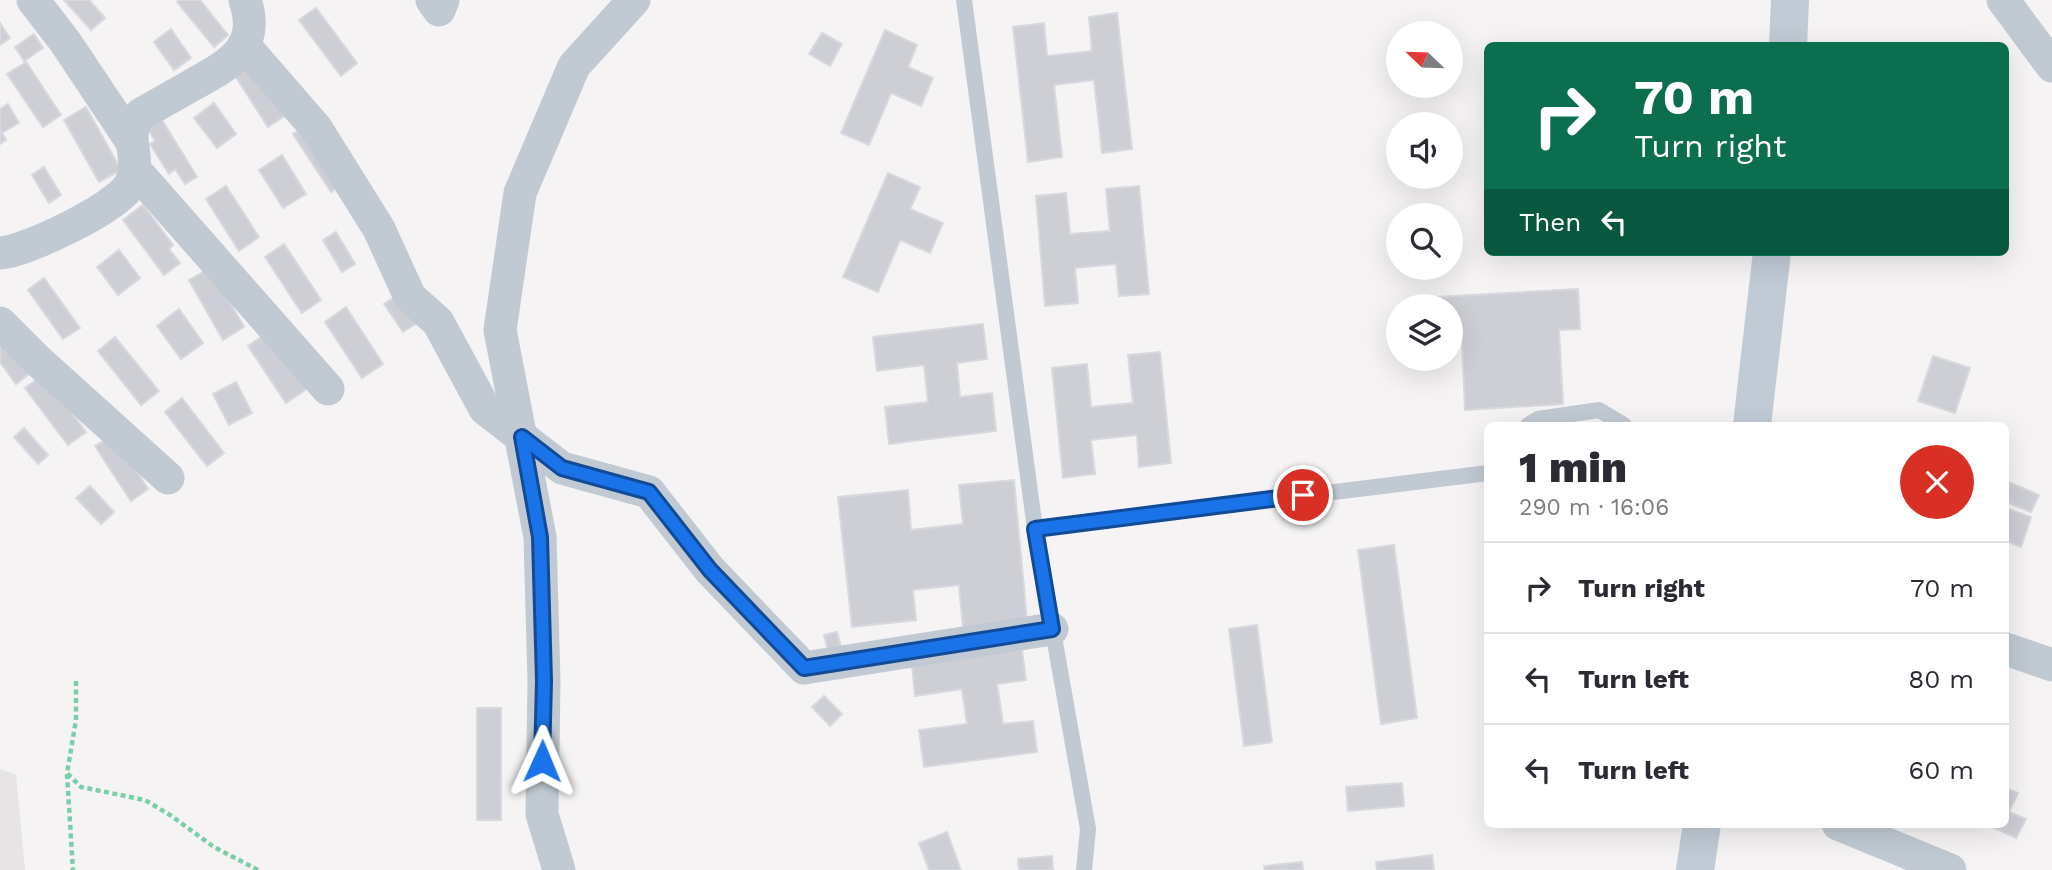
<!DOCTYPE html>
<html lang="en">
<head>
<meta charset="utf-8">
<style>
	:root { --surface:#fff; --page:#f2f2f3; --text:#2b2b33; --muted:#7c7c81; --line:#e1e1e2 }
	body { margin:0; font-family:"Work Sans",sans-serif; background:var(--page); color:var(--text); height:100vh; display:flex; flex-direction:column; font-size:26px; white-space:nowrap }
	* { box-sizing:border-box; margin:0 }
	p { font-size:23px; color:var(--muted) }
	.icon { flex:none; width:38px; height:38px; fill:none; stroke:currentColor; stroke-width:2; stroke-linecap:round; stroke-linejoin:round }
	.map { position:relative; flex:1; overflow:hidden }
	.sheet { position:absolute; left:1484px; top:422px; width:525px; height:406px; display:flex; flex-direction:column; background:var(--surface); border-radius:10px; box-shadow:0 7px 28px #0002 }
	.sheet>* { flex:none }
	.banner { position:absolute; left:1484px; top:42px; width:525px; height:214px; border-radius:10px; box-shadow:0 7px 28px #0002; background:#0b6e4f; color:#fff; overflow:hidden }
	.needle { width:46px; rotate:293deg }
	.tools { position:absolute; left:1386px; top:21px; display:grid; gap:14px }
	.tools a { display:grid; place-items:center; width:77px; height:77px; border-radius:50%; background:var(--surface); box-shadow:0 7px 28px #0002; font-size:35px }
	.pin { position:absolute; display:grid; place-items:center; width:60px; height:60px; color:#fff; margin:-30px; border:4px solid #fff; border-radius:50%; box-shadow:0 2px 7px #0007 }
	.me { position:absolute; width:77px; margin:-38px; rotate:1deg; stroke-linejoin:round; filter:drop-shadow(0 0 5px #0008) }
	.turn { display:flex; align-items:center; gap:24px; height:147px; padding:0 35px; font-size:32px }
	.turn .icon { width:91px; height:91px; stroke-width:2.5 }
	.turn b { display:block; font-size:49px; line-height:60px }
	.then { display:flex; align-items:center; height:66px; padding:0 35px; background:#0003; gap:14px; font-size:26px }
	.round { display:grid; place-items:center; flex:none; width:74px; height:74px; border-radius:37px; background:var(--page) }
	.summary { display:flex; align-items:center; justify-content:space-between; height:119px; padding:0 35px }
	h1 { font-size:42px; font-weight:800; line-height:52px }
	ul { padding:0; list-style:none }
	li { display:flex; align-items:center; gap:21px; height:91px; padding:0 35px; border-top:2px solid var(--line) }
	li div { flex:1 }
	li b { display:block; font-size:26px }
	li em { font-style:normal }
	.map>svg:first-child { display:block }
	.education { fill:#e6e4e5 }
	.building { fill:#cdcfd5; stroke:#d7d9de; stroke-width:2 }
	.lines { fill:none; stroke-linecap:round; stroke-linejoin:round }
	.path { stroke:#7ad0a6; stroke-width:4.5; stroke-dasharray:5 3.5; stroke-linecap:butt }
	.lane { stroke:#c1cad2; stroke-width:16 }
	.street { stroke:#c1cad2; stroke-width:33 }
	.secondary { stroke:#c1cbd6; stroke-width:38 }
	.route-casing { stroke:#114b97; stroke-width:18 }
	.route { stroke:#1a73e8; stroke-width:12 }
</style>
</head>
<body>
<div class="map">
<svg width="2052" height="870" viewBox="0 0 2052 870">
	<rect width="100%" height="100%" fill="#f5f3f3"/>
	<path class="education" d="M0,769L16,775L25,870H0Z"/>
	<g class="building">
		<path d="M64,0H89L105,18L91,30Z"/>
		<path d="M179,0H200L228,35L214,47L177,2Z"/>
		<path d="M316,8L357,63L341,76L299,20Z"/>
		<path d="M1117,13L1132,149L1102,153L1094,80L1054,85L1062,157L1028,162L1013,27L1044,23L1047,56L1092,51L1089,17Z"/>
		<path d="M0,23L10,38L0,45Z"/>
		<path d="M171,29L191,58L174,70L154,42Z"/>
		<path d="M885,30L917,45L908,67L933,78L921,106L891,93L869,145L841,133Z"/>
		<path d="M822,33L842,44L830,66L809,54Z"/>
		<path d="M34,34L43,48L24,61L15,47Z"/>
		<path d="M26,62L61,115L43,127L7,74Z"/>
		<path d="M252,62L286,115L268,127L234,74Z"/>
		<path d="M214,103L236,134L217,148L194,118Z"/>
		<path d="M8,104L19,123L2,133L6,140L0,144V109Z"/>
		<path d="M86,107L121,170L99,182L64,120Z"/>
		<path d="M162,120L197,177L185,184L175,169L169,174L150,144L155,141L148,129Z"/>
		<path d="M310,123L347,181L331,192L293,134Z"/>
		<path d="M282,155L306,194L283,208L259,170Z"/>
		<path d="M44,167L61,195L49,203L32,175Z"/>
		<path d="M888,173L920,187L910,209L943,223L930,253L900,240L878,292L843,277Z"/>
		<path d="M226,186L259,237L239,251L206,199Z"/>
		<path d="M1139,186L1149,294L1119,296L1116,264L1075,268L1078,303L1045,306L1036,196L1066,193L1070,234L1110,231L1106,189Z"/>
		<path d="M143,205L173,245L169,249L180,263L164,275L123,220Z"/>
		<path d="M336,232L355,264L342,272L323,240Z"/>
		<path d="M284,244L321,300L302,313L265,257Z"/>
		<path d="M119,250L140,278L118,295L97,267Z"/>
		<path d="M210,268L244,327L223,340L189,280Z"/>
		<path d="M44,278L80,328L63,339L28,290Z"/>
		<path d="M1578,289L1580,329L1559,330L1563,404L1465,410L1462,341H1451V306H1438L1437,297Z"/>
		<path d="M398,295L417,323L403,332L384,304Z"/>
		<path d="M346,307L383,364L362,378L325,322Z"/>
		<path d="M179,309L203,343L181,359L157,326Z"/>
		<path d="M983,324L987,359L957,363L960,397L992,393L996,431L889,444L885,407L928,402L924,365L877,371L873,337Z"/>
		<path d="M0,325L34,370L16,384L0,362Z"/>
		<path d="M270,331L308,388L286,403L248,346Z"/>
		<path d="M115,337L159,391L141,405L98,351Z"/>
		<path d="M1160,352L1171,463L1139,467L1137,435L1091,440L1095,474L1063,478L1052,368L1087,364L1091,407L1133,403L1128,355Z"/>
		<path d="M1933,356L1970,368L1955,413L1918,401Z"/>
		<path d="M43,375L86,432L68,445L25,388Z"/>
		<path d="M236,382L252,413L229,425L213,394Z"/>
		<path d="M182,398L224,453L207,466L165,412Z"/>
		<path d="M24,428L48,455L38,464L14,437Z"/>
		<path d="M113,435L148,489L131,501L95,446Z"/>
		<path d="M1014,480L1027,621L963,628L959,585L913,590L916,620L852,627L838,497L908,490L911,530L963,524L959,485Z"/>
		<path d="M2006,481L2039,495L2031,512L2006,502Z"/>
		<path d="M90,486L114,512L101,524L76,498Z"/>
		<path d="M2006,508L2031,517L2021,547L2006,541Z"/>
		<path d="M1394,545L1417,718L1381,724L1358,550Z"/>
		<path d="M1257,625L1272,742L1244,746L1229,629Z"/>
		<path d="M837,632L842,651L829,654L824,635Z"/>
		<path d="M1022,650L1026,680L997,684L1003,724L1033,721L1037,752L924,767L919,730L967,724L962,689L915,696L912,665Z"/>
		<path d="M824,696L842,714L830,726L812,707Z"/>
		<rect x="477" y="708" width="24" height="112"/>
		<path d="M1402,783L1404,806L1348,811L1346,787Z"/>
		<path d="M2006,788L2018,793L2009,812L2026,819L2016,838L1986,824H2006Z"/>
		<path d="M947,832L961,870H929L919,843Z"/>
		<path d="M1432,855L1434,870H1377L1376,862Z"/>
		<path d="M1052,856L1053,870H1019L1018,859Z"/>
		<path d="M1302,862L1303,870H1265L1264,866Z"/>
	</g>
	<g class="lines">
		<g class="path">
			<path d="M76,681V720L67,773L81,787L145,800L170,815L214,847L258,870"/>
			<path d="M67,774L73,870"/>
		</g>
		<g class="lane">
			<path d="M964,0L1035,529L1088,829L1084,870"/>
			<path d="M1528,425L1538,419L1599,410L1624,425"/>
			<path d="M1035,529L1488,473"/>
		</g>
		<g class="street">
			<path d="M33,0L66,43L130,139"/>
			<path d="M432,0L439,10L443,0"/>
			<path d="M2003,0L2052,66"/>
			<path d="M244,45L316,128L379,229L410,297L438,322L485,409L562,468L649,492L710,570L804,668L1052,629"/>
			<path d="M135,170L328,389"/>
			<path d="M0,253C25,252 116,208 129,186C131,183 134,175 134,171C138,148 123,137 141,114C159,104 176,94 194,84C230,64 261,48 245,0"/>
			<path d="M0,323L35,358L168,478"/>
			<path d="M2006,649L2052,665"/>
			<path d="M1838,824L1950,870"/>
			<path d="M559,870L542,814L544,682L540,537L500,330L520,193L574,66L634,0"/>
		</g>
		<g class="secondary">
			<path d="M1788,46L1790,0"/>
			<path d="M1752,425L1772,252"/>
			<path d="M1695,870L1702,824"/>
		</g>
	</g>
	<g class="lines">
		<defs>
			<path id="route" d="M542,761L544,681L540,537L522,437L562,468L649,492L710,570L804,668L1052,629L1035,529L1303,495"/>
		</defs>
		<use href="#route" class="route-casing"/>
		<use href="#route" class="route"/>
	</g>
</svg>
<div class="tools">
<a><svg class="needle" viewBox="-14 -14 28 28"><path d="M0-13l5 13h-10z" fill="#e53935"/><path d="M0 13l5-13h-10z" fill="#7c7c81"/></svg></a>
<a><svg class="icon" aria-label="sound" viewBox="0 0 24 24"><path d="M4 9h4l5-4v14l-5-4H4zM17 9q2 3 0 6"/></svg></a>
<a><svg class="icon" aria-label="search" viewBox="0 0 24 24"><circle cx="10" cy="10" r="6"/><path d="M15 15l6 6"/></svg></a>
<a><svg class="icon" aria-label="layers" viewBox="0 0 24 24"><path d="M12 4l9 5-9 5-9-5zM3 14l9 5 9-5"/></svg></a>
</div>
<div class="pin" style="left:1303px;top:495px;background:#d93025"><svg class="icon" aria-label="arrive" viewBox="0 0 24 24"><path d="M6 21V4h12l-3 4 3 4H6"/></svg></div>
<svg class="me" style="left:542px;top:761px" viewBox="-20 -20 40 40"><path d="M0-17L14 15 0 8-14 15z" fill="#1a73e8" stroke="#fff" stroke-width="4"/></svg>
<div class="banner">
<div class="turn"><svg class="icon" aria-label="right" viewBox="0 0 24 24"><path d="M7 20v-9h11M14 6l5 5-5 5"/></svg><div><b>70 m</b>Turn right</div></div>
<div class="then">Then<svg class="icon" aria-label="left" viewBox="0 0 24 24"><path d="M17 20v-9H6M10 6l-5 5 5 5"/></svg></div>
</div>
<section class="sheet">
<div class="summary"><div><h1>1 min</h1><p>290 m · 16:06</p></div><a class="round" style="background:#d93025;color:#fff"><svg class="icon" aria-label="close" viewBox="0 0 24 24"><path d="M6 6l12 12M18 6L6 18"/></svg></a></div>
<ul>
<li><svg class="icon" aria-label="right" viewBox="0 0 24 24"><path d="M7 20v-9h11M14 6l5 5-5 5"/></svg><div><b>Turn right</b></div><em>70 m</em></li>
<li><svg class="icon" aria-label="left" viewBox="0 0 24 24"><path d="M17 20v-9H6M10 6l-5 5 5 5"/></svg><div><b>Turn left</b></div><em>80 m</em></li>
<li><svg class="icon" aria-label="left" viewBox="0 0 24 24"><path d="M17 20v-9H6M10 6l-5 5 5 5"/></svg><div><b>Turn left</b></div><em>60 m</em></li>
</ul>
</section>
</div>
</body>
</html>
